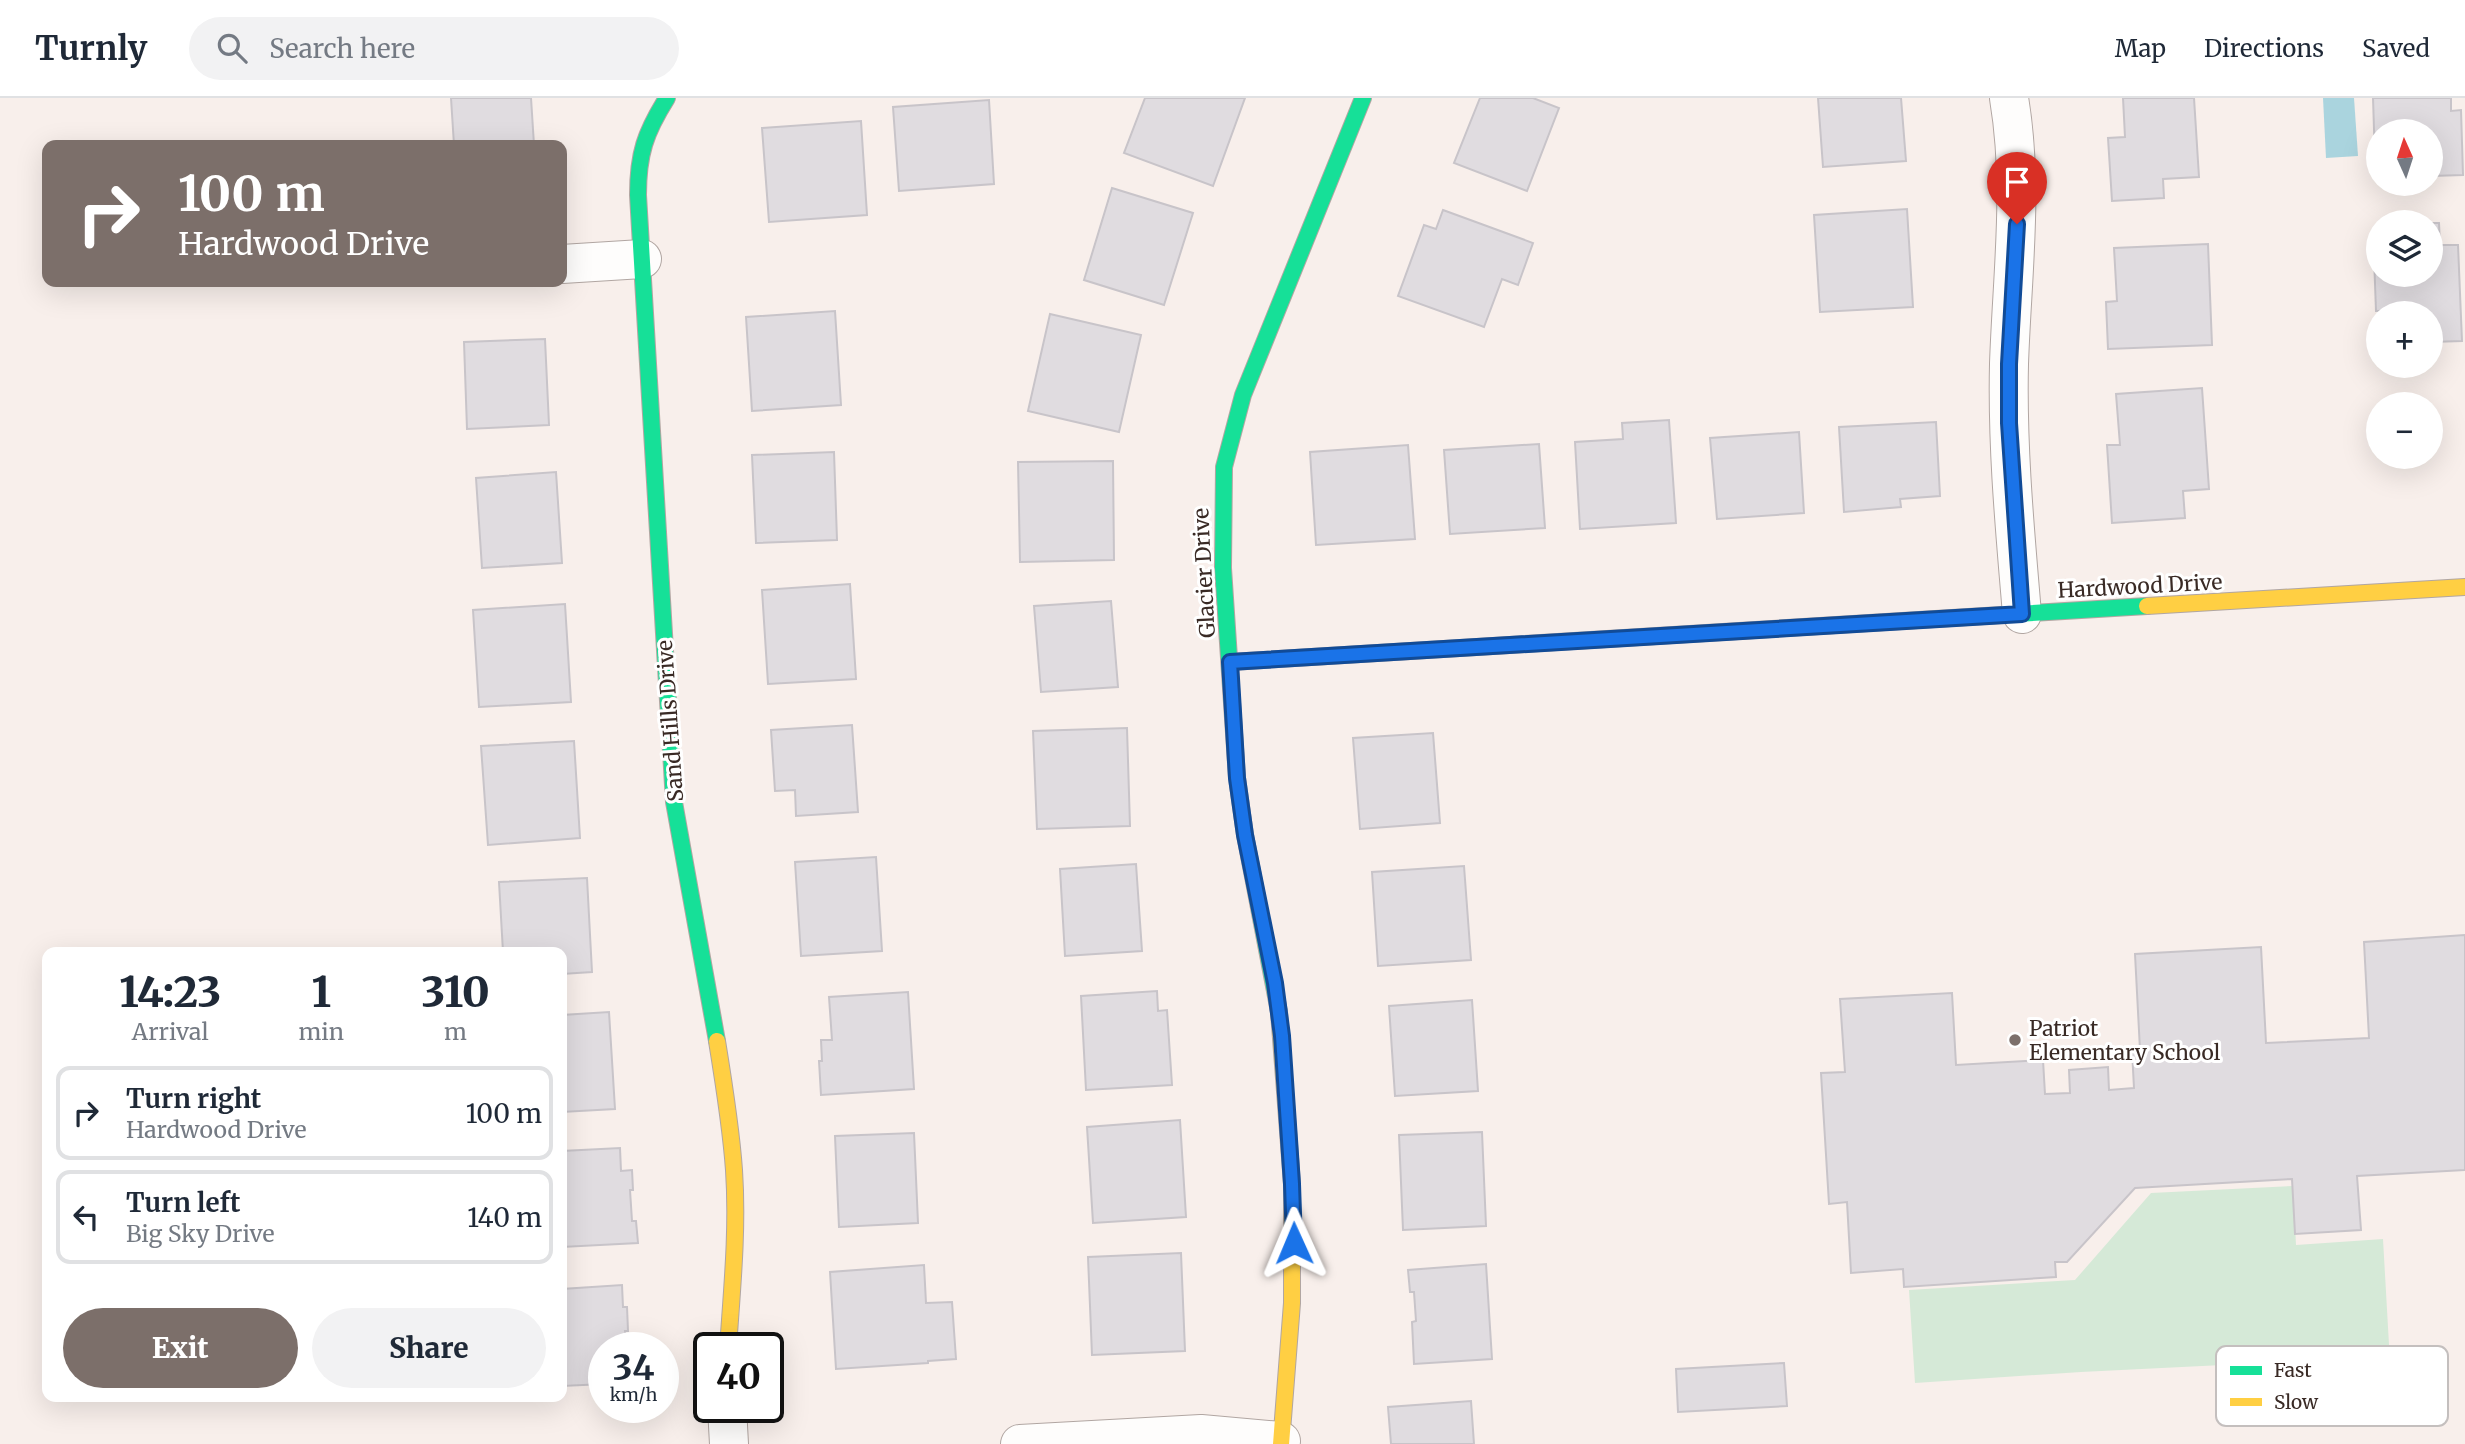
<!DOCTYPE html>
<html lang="en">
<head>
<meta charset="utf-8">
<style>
	:root { --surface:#fff; --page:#f2f2f3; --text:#1f2937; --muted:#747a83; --line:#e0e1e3; --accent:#7c6f6a }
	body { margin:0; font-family:Merriweather,serif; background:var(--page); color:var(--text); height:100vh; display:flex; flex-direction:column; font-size:26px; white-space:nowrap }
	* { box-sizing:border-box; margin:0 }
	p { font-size:23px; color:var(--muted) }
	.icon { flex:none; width:38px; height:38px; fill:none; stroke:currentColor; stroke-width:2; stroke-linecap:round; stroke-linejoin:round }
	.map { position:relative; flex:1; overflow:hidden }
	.sheet { position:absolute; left:42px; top:849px; width:525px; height:455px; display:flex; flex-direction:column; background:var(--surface); border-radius:14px; box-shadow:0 7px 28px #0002 }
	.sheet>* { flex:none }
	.hud { position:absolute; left:42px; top:42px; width:525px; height:147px; border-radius:14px; box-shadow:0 7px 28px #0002; background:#7c6f6a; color:#fff; overflow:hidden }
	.needle { width:46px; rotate:357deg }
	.fabs { position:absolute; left:2366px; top:21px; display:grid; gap:14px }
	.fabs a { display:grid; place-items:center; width:77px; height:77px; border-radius:50%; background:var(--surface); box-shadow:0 7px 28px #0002; font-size:35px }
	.speed { position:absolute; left:588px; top:1234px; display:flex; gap:14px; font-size:35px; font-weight:700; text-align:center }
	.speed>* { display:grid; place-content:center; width:91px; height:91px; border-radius:50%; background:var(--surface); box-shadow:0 7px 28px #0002; line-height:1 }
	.speed small { font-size:18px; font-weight:400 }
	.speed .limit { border:4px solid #111; border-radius:10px; background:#fff; color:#111 }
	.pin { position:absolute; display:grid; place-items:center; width:60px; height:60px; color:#fff; margin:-72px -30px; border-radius:50% 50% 50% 0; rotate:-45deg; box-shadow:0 0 7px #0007 }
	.pin .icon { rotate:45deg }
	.me { position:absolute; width:77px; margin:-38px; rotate:359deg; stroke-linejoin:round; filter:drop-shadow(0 0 5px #0008) }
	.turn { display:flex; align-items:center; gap:24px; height:147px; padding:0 21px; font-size:32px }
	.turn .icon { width:91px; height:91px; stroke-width:2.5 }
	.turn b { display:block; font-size:49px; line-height:60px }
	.eta { display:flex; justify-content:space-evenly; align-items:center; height:119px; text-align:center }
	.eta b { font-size:42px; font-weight:800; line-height:49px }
	.cta { display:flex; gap:14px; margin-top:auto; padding:14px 21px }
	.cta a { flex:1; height:80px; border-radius:42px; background:var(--accent); color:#fff; font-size:28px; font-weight:800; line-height:80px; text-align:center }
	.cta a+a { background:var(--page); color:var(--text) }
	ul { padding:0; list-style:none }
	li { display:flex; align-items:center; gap:21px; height:94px; margin:0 14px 10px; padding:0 7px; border:4px solid var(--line); border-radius:14px }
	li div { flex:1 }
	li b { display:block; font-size:26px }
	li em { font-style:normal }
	header { display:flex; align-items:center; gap:42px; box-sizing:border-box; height:98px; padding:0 35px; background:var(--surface); border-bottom:2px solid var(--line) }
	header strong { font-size:33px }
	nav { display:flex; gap:38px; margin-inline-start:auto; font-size:24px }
	.search { width:490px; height:63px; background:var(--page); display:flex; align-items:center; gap:18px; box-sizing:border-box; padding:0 24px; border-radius:38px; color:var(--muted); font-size:26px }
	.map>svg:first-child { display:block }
	.green { fill:#d5e9d7 }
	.water { fill:#aad4de }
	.building { fill:#e0dce0; stroke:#c8c4c9; stroke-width:2 }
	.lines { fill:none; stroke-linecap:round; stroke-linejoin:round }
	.street-casing { stroke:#b1a6a2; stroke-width:40 }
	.fast-casing { stroke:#b1a6a2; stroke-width:18 }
	.slow-casing { stroke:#b1a6a2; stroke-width:18 }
	.street { stroke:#fefdfc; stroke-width:38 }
	.fast { stroke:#16e098; stroke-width:16 }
	.slow { stroke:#ffcf43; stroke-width:16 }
	.route-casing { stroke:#114b97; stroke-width:18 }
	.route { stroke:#1a73e8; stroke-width:12 }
	.poi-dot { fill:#7c6f6a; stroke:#fff; stroke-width:2.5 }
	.labels { text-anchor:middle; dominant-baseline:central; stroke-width:6; stroke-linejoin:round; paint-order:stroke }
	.street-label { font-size:21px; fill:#392a25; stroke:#fff }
	.poi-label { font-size:21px; fill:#392a25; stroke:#fff; text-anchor:start }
	.key { fill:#fff; stroke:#c4bfbe; stroke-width:2 }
	.key-label { font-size:19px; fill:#392a25 }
</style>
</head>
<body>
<header>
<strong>Turnly</strong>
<div class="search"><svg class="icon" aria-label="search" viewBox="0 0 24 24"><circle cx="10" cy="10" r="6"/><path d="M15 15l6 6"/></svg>Search here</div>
<nav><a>Map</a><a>Directions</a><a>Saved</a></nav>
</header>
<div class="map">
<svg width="2465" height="1346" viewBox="0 0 2465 1346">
	<rect width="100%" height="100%" fill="#f8efeb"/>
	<path class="green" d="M2293,1088L2296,1147L2383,1141L2391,1282L2304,1287L2302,1263L2081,1274L1915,1285L1909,1192L2075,1182L2151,1095Z"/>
	<path class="water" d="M2323,0H2354L2358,58L2326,60Z"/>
	<g class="building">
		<path d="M451,0H531L534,47H454Z"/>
		<path d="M1145,0H1245L1213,88L1124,55Z"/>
		<path d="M1480,0H1533L1559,10L1527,93L1454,65Z"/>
		<path d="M1818,0H1901L1906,63L1823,69Z"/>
		<path d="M2123,0H2194L2199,79L2163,81L2164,100L2112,103L2108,40L2125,39Z"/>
		<path d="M2373,0H2451V13L2461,12L2463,77L2431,78V33H2378V62H2375Z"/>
		<path d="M989,2L994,86L899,93L893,9Z"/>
		<path d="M861,23L867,117L769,124L762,30Z"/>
		<path d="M1112,90L1193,115L1164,207L1084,182Z"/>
		<path d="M1907,111L1913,209L1820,214L1814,117Z"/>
		<path d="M1443,112L1533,145L1518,187L1502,181L1484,229L1398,198L1424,127L1436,131Z"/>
		<path d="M2431,125H2439L2440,147H2458L2462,243L2431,244V215H2414V212L2376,213L2374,158L2378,157V177H2431Z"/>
		<path d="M2208,146L2212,247L2108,251L2106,204L2117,203L2114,150Z"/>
		<path d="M835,213L841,307L752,313L746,219Z"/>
		<path d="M1050,216L1141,237L1119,334L1028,313Z"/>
		<path d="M545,241L549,327L467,331L464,244Z"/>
		<path d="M2202,290L2209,391L2183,393L2185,420L2112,425L2107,347H2120L2116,296Z"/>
		<path d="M1669,322L1676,425L1580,431L1575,344L1623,341L1622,325Z"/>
		<path d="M1936,324L1940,398L1900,401L1901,409L1844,414L1839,329Z"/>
		<path d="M1799,334L1804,415L1717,421L1710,340Z"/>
		<path d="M1539,346L1545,430L1450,436L1444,352Z"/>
		<path d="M1408,347L1415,441L1316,447L1310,354Z"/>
		<path d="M834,354L837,442L756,445L752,357Z"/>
		<path d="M1113,363L1114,462L1020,464L1018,364Z"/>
		<path d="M556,374L562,465L482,470L476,380Z"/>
		<path d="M850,486L856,581L768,586L762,492Z"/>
		<path d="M1111,503L1118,589L1041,594L1034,508Z"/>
		<path d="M565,506L571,604L479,609L473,512Z"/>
		<path d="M852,627L858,714L796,718L795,692L775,693L771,632Z"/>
		<path d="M1127,630L1130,728L1037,731L1033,633Z"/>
		<path d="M1433,635L1440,725L1360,731L1353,640Z"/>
		<path d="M574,643L580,740L488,747L481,648Z"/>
		<path d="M876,759L882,853L801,858L795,764Z"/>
		<path d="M1136,766L1142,853L1065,858L1060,771Z"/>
		<path d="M1464,768L1471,862L1378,868L1372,774Z"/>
		<path d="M587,780L592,874L562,876V854H503L499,784Z"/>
		<path d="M2465,837V1072L2357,1078L2361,1132L2295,1136L2292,1081L2135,1090L2067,1164H2055L2056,1179L1904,1189L1903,1171L1851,1175L1847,1104L1829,1106L1821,975L1845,974L1840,901L1952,895L1956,967L2043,962L2045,996L2070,995L2069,972L2108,969L2109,992L2134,990L2132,952H2140L2135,856L2261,849L2266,945L2369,940L2364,844Z"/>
		<path d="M1157,893L1158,913L1167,912L1172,987L1086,992L1081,898Z"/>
		<path d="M908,894L914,991L821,997L819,963H822L821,942H832L829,899Z"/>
		<path d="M1472,902L1478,993L1395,998L1389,908Z"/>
		<path d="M609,914L615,1011L562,1014V917Z"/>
		<path d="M1180,1022L1186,1119L1093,1125L1087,1029Z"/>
		<path d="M1482,1034L1486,1128L1403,1132L1399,1037Z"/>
		<path d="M914,1035L918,1125L839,1129L835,1038Z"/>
		<path d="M620,1050L621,1073L632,1072L633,1092H630L632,1123H636L638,1145L562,1149V1053Z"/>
		<path d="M1181,1155L1185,1253L1092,1257L1088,1159Z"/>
		<path d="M1486,1166L1492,1261L1414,1266L1412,1224L1416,1223L1414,1194H1410L1408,1172Z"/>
		<path d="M924,1167L926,1205L952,1204L956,1261L928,1263V1265L836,1271L830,1174Z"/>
		<path d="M622,1187L623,1209H627L628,1233H625L626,1249L629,1250H604V1286L562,1288V1191Z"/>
		<path d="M1784,1265L1787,1308L1678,1314L1676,1271Z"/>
		<path d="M1471,1303L1474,1346H1391L1388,1309Z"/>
	</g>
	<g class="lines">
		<defs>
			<g id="street">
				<path d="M2009,0C2024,89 2012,177 2009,266C2007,349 2015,433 2022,516"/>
				<path d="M562,166L642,161"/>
				<path d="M727,1309L729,1346"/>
				<path d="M1020,1346L1201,1336L1281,1343"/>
			</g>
			<g id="fast">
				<path d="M667,0C645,35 638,56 638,97L674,704L717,943"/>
				<path d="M1230,564L2147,508"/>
				<path d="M1279,914L1245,737L1237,680L1223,470L1224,369L1243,297L1363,0"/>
			</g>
			<g id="slow">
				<path d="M2147,508L2465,489"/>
				<path d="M1279,914L1292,1086V1205L1281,1346"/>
				<path d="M717,943C724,986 731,1029 734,1072C738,1131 732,1191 728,1250"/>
			</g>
		</defs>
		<use href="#street" class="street-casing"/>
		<use href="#fast" class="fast-casing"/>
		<use href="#slow" class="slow-casing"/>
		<use href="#street" class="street"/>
		<use href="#fast" class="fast"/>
		<use href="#slow" class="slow"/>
	</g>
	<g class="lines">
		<defs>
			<path id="route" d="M1294,1145L1292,1086L1282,938L1275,885L1245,737L1237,680L1230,564L2022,516L2009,325V266L2017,126"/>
		</defs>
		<use href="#route" class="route-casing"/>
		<use href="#route" class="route"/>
	</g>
	<circle class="poi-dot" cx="2015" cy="942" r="7"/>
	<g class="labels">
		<g class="street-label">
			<text transform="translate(1204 475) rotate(-93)">Glacier Drive</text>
			<text transform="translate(2140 488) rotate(-3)">Hardwood Drive</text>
			<text transform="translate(670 623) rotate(-94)">Sand Hills Drive</text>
		</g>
		<g class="poi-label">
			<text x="2029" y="930">Patriot<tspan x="2029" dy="24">Elementary School</tspan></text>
		</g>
	</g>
	<rect x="2216" y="1248" width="232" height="80" rx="10" class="key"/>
	<rect x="2230" y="1268" width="32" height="9" fill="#16e098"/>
	<rect x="2230" y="1300" width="32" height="8" fill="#ffcf43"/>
	<g class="key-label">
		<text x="2274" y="1279">Fast</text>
		<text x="2274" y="1311">Slow</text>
	</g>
</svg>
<div class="fabs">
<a><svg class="needle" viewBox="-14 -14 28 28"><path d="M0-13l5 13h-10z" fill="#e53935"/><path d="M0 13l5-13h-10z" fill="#747a83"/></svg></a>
<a><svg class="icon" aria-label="layers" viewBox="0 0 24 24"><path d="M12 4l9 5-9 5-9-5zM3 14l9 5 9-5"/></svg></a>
<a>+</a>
<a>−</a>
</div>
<div class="speed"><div>34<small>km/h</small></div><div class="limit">40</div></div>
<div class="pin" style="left:2017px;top:126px;background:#d93025"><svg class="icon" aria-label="arrive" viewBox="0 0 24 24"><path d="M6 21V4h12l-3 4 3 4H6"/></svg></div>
<svg class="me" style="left:1294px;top:1145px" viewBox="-20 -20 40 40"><path d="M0-17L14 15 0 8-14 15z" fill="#1a73e8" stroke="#fff" stroke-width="4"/></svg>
<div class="hud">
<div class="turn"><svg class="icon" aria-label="right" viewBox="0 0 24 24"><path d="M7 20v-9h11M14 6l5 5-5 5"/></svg><div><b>100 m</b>Hardwood Drive</div></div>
</div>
<section class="sheet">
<div class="eta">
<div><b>14:23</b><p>Arrival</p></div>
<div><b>1</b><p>min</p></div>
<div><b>310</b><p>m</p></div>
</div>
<ul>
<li><svg class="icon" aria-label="right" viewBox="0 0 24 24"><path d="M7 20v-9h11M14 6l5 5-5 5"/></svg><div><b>Turn right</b><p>Hardwood Drive</p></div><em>100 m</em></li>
<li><svg class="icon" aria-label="left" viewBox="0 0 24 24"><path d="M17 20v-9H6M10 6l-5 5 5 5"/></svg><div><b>Turn left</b><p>Big Sky Drive</p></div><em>140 m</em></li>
</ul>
<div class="cta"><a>Exit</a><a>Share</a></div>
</section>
</div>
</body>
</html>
